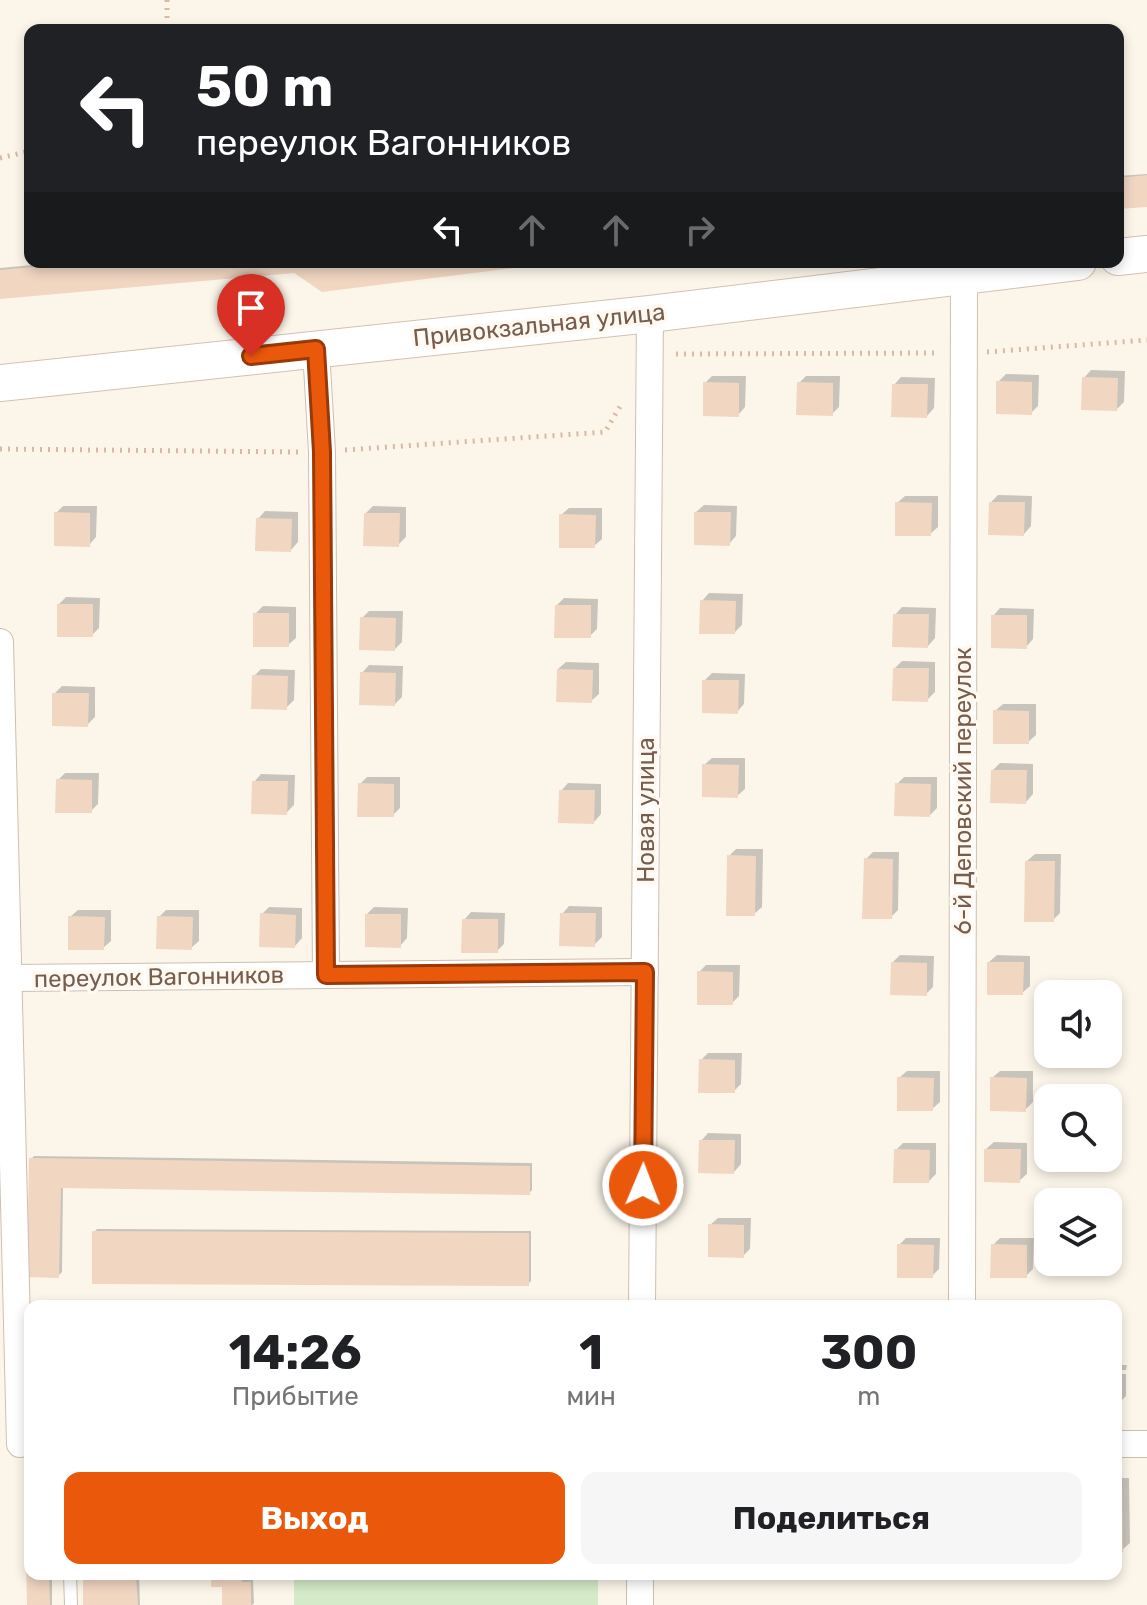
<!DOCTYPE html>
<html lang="ru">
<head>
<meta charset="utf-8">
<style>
	:root { --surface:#fff; --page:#f6f6f6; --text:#202124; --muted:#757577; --accent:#ea580c }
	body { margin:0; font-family:Rubik,sans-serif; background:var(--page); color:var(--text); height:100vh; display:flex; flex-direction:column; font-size:30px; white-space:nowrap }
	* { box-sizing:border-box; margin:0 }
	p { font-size:26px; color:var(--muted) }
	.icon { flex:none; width:44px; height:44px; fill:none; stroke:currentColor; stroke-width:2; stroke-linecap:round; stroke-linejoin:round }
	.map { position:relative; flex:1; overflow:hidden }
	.side { position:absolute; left:24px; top:1300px; width:1098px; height:280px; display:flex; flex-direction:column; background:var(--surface); border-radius:16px; box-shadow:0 4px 12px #0003 }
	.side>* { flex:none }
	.hud { position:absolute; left:24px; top:24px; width:1100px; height:244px; border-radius:16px; box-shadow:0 4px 12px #0003; background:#202124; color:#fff; overflow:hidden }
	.tools { position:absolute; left:1034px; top:980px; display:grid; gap:16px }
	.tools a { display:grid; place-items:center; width:88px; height:88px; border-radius:16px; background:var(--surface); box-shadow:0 4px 12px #0003; font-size:40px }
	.pin { position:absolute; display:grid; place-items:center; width:68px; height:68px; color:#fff; margin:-82px -34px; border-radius:50% 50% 50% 0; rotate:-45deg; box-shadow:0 0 8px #0007 }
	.pin .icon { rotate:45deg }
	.me { position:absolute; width:88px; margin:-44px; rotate:1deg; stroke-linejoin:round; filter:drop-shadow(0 0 6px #0008) }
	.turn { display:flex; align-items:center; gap:28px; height:168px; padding:0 40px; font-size:36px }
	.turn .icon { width:104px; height:104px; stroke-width:2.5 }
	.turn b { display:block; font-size:56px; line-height:68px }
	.lanes { display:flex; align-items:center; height:76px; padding:0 40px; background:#0003; justify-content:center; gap:40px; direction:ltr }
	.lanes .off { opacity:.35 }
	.eta { display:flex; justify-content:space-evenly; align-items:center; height:136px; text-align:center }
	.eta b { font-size:48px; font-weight:700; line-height:56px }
	.button { display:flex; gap:16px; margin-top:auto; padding:16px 40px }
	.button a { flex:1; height:92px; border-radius:16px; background:var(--accent); color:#fff; font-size:32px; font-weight:700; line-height:92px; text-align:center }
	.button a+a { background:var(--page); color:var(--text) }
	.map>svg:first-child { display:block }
	.green { fill:#d5eac8 }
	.shadow { fill:#0003 }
	.building { fill:#f1d6c2 }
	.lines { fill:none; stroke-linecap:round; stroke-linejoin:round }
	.lane-casing { stroke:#cfbeaf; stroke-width:14 }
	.street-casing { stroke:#cfbeaf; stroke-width:28 }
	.secondary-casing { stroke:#d4c0af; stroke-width:38 }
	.path { stroke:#d7b9a4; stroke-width:5; stroke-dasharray:2 6; stroke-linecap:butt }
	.lane { stroke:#fff; stroke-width:12 }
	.street { stroke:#fff; stroke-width:26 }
	.secondary { stroke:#fff; stroke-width:36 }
	.route-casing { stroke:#983908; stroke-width:20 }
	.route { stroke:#ea580c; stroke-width:14 }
	.labels { text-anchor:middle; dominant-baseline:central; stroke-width:7; stroke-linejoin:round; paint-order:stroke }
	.street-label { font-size:24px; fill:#775d4d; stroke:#fff9f1 }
</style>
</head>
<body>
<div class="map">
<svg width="1147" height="1605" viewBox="0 0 1147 1605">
	<rect width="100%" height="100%" fill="#fcf6ea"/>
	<rect class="green" x="294" y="1574" width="304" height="31"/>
	<g class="shadow">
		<path d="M1147,174V205L1118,207V176Z"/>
		<path d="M65,262H546L295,270L0,297V268Z"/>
		<path d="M1091,370L1125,371L1124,402L1117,409L1084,378Z"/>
		<path d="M1006,374L1039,375L1038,406L1031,413L998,382Z"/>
		<path d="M712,376H746L745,407L738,415L705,383Z"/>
		<path d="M806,376H840L839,407L832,414L799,383Z"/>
		<path d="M901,377L935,378L934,408L927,416L894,385Z"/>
		<path d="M998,495L1032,496L1031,526L1024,534L991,502Z"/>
		<path d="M905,496H938V527L930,534L897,503Z"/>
		<path d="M704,505L737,506L736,536L729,544L696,512Z"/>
		<path d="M63,506H97L96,537L89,545L56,513Z"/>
		<path d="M373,506L406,507V537L398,545L365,514Z"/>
		<path d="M569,508H602V539L594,546L561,515Z"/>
		<path d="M265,511L298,512V542L291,550L258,519Z"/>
		<path d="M709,593L743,594L742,625L735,632L702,601Z"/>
		<path d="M66,597L100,598L99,628L92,635L59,604Z"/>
		<path d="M564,598L598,599L597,629L590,636L557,605Z"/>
		<path d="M263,606L296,607V638L288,645L255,614Z"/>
		<path d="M902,607L936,608L935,638L928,646L895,615Z"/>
		<path d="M1000,608L1034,609L1033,639L1026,647L993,616Z"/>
		<path d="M369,611H403L402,642L395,649L362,618Z"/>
		<path d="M902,661L935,662V692L927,700L895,668Z"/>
		<path d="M566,662L599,663V694L591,701L558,669Z"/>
		<path d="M369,665L403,666L402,697L395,704L362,673Z"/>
		<path d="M261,669L295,670L294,700L286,708L254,676Z"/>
		<path d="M712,673L745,674L744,704L737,712L704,681Z"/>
		<path d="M62,686L95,687V717L87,725L54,694Z"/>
		<path d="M1003,704H1036V735L1028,742L995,711Z"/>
		<path d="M712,758H745V789L737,796L704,765Z"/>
		<path d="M1000,763L1033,764V794L1026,802L993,770Z"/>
		<path d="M65,773H99L98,804L91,811L58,780Z"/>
		<path d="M261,774L295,775L294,805L286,813L254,782Z"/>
		<path d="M367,777H400V808L393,815L360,784Z"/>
		<path d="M904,777H937V808L930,815L897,784Z"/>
		<path d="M568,783L601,784V814L594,822L561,791Z"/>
		<path d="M736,849H763L762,907L754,914L729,856Z"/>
		<path d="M873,852H899L898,910L891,917L866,859Z"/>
		<path d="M1035,854H1061L1060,913L1053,920L1027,861Z"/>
		<path d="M569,906L602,907V937L594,945L562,914Z"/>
		<path d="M269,907L302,908V938L295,946L262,914Z"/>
		<path d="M374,907L408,908L407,938L400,946L367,914Z"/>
		<path d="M78,910H111V941L103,948L70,917Z"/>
		<path d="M166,910H199V941L191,948L159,917Z"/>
		<path d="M471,912L505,913L504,944L497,951L464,920Z"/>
		<path d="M900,955L934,956L933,987L926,994L893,962Z"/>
		<path d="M997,955L1030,956V986L1022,993L989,962Z"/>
		<path d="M706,965H740L739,996L732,1003L699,972Z"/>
		<path d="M708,1053H742L741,1084L734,1091L701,1060Z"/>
		<path d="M907,1071H940V1102L932,1109L899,1078Z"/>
		<path d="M1000,1071H1033V1102L1025,1110L992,1078Z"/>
		<path d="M708,1133L741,1134V1164L734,1172L701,1141Z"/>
		<path d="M994,1142L1027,1143V1174L1019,1181L986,1149Z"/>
		<path d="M903,1143H936V1174L929,1181L896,1150Z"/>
		<path d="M34,1156L532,1163V1190L529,1193L63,1186L62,1272L58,1276L31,1159Z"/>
		<path d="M718,1218H751L750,1249L743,1256L710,1225Z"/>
		<path d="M97,1229L531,1231V1281L528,1284L94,1232Z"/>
		<path d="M906,1238H940L939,1269L932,1276L899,1245Z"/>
		<path d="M1000,1238H1034L1033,1269L1026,1276L993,1245Z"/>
		<path d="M1116,1365H1127L1126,1370H1116Z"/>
		<path d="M1116,1374H1126V1396L1119,1403H1116Z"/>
		<path d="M29,1475L30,1574H52V1605H29L26,1478Z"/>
		<path d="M1116,1478H1129L1130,1543L1122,1550H1116Z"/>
		<path d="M85,1574H139L140,1605H85Z"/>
		<path d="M213,1574H244L245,1580H253L254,1603L252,1605H224V1585Z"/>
	</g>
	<g class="building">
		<path d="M1147,175V207L1118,209V178Z"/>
		<path d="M86,262H322L325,264L340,262H546V264L322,292L294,273L0,299V270Z"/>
		<path d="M1082,377L1118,378L1117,411L1081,410Z"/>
		<path d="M996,381L1032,382V415L996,414Z"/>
		<path d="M703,382L739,383V417L703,416Z"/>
		<path d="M797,382L833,383V416L796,415Z"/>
		<path d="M892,384H928L927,418L891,417Z"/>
		<path d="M895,502L932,503L931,536H895Z"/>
		<path d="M989,502H1025L1024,536L988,535Z"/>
		<path d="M54,512L90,513V547L54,546Z"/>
		<path d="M694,512H731L730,546L694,545Z"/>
		<path d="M364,513H400L399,547L363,546Z"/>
		<path d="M559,514L596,515L595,548H559Z"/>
		<path d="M256,518L292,519L291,552L255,551Z"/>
		<path d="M700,600L736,601L735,634H699Z"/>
		<rect x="57" y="604" width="36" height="33"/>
		<path d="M555,605H591V638H554Z"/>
		<rect x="253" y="613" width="36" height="34"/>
		<path d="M893,614H929L928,648L892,647Z"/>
		<path d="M991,615H1027V649L991,648Z"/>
		<path d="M360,617L396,618L395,651L359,650Z"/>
		<path d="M893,668H929L928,702L892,701Z"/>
		<path d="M557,669L593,670L592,703L556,702Z"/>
		<path d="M360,672L396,673L395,706L359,705Z"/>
		<path d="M252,675L288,676L287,710L251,709Z"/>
		<path d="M702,680H739L738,714L702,713Z"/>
		<path d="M52,693H89L88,727L52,726Z"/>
		<path d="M993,710L1029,711V744H993Z"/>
		<path d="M702,764L739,765L738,798L702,797Z"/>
		<path d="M991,770H1027L1026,804L990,803Z"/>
		<path d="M56,779L92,780V813H55Z"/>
		<path d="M252,781H288L287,815L251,814Z"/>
		<path d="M358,783L394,784V817H357Z"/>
		<path d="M895,783L931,784L930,817L894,816Z"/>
		<path d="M559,790H595L594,824L558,823Z"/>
		<path d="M727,855L756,856L755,916H726Z"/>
		<path d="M864,858L893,859L892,919H862Z"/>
		<path d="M1025,861H1055L1054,922H1024Z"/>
		<path d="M260,913L296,915L295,948L259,947Z"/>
		<path d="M560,913H596L595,947L559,946Z"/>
		<path d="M365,914H401V948L365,947Z"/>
		<path d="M68,916L105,917L104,950H68Z"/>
		<path d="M157,916L193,917L192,950L156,949Z"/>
		<path d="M462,919H498V953H461Z"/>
		<path d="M891,962L927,963V996L890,995Z"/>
		<path d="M987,962H1024L1023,995H987Z"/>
		<path d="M697,971L733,972V1005H697Z"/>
		<path d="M699,1059L735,1060V1093H698Z"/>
		<path d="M897,1077L934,1078L933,1111H897Z"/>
		<path d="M990,1077L1027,1078L1026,1112L990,1111Z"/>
		<path d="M699,1140H735L734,1174L698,1173Z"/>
		<path d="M894,1149L930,1150L929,1183H893Z"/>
		<path d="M984,1149H1021L1020,1183L984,1182Z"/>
		<path d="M29,1158L530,1166V1195L61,1188L59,1278L27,1277Z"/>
		<path d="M708,1224L744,1225V1258L708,1257Z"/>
		<path d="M92,1231L529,1233V1286L92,1284Z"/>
		<path d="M897,1244L934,1245L933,1278H897Z"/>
		<path d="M991,1244L1027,1245V1278H990Z"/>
		<path d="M24,1477H30V1574H49L50,1605H27Z"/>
		<path d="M1116,1485H1122L1123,1552H1116Z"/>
		<path d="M83,1574H136L138,1605H83Z"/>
		<path d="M211,1574H242V1582H251V1605H222V1587H211Z"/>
	</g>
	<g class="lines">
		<defs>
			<path id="lane" d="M70,1574L71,1605"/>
			<g id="street">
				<path d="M316,349L322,452L326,975"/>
				<path d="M0,642L20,1444"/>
				<path d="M9,978L645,972"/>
				<path d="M642,1306L650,314"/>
				<path d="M962,1306L964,276"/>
				<path d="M1116,1444H1147"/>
				<path d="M640,1605V1574"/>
			</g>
			<g id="secondary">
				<path d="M1118,257L1147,254"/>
				<path d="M0,383L650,314L1078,262"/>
			</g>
		</defs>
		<use href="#lane" class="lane-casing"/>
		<use href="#street" class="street-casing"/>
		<use href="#secondary" class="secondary-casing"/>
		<g class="path">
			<path d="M167,0V30"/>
			<path d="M0,158L30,151"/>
			<path d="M987,352L1147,340"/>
			<path d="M676,354L938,353"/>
			<path d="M0,449L299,452"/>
			<path d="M345,450L605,432L622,403"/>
		</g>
		<use href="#lane" class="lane"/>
		<use href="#street" class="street"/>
		<use href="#secondary" class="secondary"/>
	</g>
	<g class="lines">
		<defs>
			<path id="route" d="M251,356L316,349L322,452L326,975L645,972L643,1185"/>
		</defs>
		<use href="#route" class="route-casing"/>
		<use href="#route" class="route"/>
	</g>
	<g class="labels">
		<g class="street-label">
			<text transform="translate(539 325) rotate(-6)">Привокзальная улица</text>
			<text transform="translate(963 791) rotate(-90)">6-й Деповский переулок</text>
			<text transform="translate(646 810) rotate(-90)">Новая улица</text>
			<text transform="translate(159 977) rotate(-1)">переулок Вагонников</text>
		</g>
	</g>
</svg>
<div class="tools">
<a><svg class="icon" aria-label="sound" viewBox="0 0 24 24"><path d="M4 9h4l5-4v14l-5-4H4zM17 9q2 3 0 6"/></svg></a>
<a><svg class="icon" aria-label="search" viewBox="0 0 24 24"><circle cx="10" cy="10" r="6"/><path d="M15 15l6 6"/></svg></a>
<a><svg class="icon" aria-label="layers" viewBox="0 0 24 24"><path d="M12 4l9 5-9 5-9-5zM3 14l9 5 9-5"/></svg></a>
</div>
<div class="pin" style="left:251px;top:356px;background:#d93025"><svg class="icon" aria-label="arrive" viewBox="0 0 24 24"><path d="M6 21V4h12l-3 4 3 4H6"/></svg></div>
<svg class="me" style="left:643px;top:1185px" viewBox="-20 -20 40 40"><circle r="17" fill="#ea580c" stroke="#fff" stroke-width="3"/><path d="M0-11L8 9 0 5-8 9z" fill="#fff"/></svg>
<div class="hud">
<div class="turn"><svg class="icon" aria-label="left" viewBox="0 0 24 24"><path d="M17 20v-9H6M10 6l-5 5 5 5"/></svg><div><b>50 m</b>переулок Вагонников</div></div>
<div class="lanes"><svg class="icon" aria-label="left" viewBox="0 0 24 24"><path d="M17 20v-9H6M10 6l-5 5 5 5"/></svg><svg class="icon off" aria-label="ahead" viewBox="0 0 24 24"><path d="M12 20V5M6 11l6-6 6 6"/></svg><svg class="icon off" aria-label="ahead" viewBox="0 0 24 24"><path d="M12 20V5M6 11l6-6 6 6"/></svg><svg class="icon off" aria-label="right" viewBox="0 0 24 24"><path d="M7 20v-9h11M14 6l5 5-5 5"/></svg></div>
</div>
<section class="side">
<div class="eta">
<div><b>14:26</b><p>Прибытие</p></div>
<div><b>1</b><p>мин</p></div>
<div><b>300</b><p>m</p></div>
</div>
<div class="button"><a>Выход</a><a>Поделиться</a></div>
</section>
</div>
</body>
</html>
